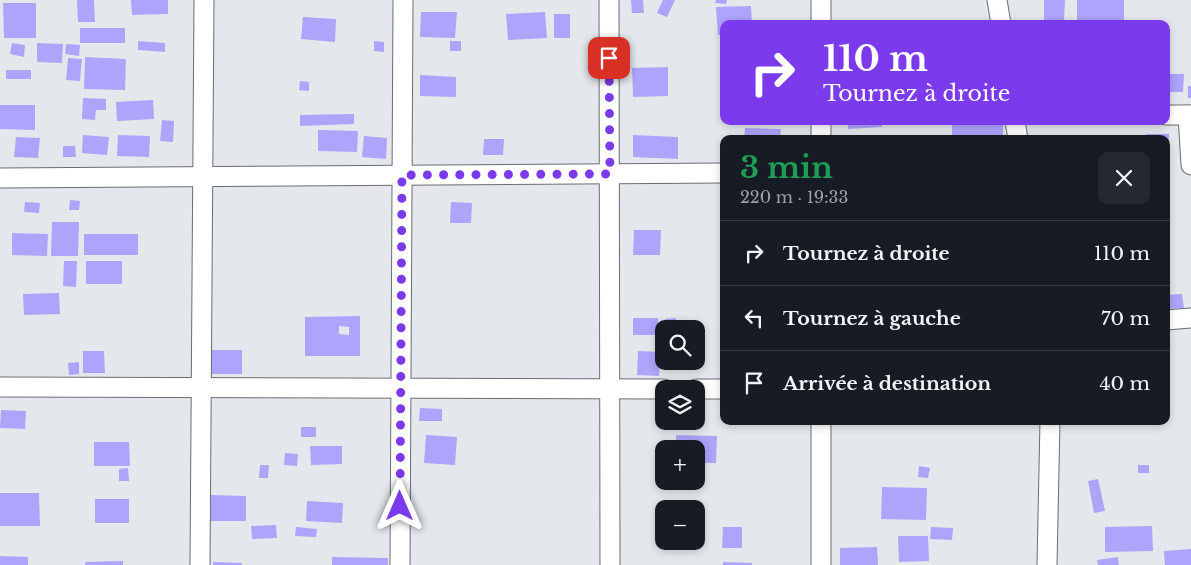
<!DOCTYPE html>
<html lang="fr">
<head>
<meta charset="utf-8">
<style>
	:root { --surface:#171b24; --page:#242831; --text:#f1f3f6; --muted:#9ea1a6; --line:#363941 }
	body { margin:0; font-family:"Libre Baskerville",serif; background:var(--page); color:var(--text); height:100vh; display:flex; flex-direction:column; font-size:19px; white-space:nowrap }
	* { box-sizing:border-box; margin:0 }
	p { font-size:16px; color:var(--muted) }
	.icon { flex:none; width:28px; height:28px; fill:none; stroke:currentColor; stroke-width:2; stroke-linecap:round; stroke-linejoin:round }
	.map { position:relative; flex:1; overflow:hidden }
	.drawer { position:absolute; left:720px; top:135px; width:450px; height:290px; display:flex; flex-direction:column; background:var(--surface); border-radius:10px; box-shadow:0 2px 8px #0003 }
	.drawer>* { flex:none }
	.banner { position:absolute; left:720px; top:20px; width:450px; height:105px; border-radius:10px; box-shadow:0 2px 8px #0003; background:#7c3aed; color:#fff; overflow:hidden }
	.buttons { position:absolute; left:655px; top:320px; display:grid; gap:10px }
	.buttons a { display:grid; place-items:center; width:50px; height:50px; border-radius:10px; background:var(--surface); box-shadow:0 2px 8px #0003; font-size:25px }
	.pin { position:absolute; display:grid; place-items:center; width:42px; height:42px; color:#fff; margin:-21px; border-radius:10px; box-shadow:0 2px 8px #0006 }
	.me { position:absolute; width:55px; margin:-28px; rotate:0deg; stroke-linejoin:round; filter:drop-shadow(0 0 4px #0008) }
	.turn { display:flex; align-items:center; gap:18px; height:105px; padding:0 20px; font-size:22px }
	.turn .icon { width:65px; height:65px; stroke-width:2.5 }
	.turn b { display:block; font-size:35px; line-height:42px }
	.round { display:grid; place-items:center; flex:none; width:52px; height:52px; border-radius:10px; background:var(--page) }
	.overview { display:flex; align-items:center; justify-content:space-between; height:85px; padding:0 20px }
	h1 { font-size:30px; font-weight:800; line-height:38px; color:#1e9e55 }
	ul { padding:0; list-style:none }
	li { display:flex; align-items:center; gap:15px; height:65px; padding:0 20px; border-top:1px solid var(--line) }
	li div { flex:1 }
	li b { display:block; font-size:19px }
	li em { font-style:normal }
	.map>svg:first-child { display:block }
	.building { fill:#ada4fb; fill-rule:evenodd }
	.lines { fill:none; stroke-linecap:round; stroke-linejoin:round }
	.street-casing { stroke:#6a6d71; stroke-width:21 }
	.street { stroke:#fff; stroke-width:19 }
	.route { stroke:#7c3aed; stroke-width:9; stroke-dasharray:0 16.2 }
</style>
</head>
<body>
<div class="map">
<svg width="1191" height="565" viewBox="0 0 1191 565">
	<rect width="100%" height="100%" fill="#e4e8ec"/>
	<g class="building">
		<path d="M77,0H94L95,22H78Z"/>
		<path d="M131,0H168V14L132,15Z"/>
		<path d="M631,0H643L644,13H632Z"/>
		<path d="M663,0H675L667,17L657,13Z"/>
		<path d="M716,0H727L726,4L715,3Z"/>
		<path d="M1044,0H1065L1064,21H1044Z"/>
		<rect x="1077" y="0" width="47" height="24"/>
		<path d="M3,3H36V38H4Z"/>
		<path d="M751,6L752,24H724V35H718L716,7Z"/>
		<path d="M421,12H457L455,38L420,37Z"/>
		<path d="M545,12L547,38L508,40L506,14Z"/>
		<rect x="554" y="14" width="16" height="24"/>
		<path d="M303,17L336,19L335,42L301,39Z"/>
		<rect x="80" y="28" width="45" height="15"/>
		<path d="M138,41L165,43V52L138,50Z"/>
		<path d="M374,41L384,42V52L374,51Z"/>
		<rect x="450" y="41" width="11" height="10"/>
		<path d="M12,43L25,45L24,57L10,54Z"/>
		<path d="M37,43L63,44L62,63L37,62Z"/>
		<path d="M66,44L80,45L79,56L65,54Z"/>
		<path d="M85,57L126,59L125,90L84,89Z"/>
		<path d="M68,58L82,59L80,81L66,80Z"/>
		<path d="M668,67V96L633,97L632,68Z"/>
		<rect x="6" y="70" width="25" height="9"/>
		<path d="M1166,74H1184L1183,92H1166Z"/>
		<path d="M420,75L456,77V97L420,96Z"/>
		<path d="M300,81L309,82V91L299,90Z"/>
		<rect x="1188" y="86" width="3" height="12"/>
		<path d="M83,98L106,99V110H96L95,120L82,119Z"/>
		<path d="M153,100L154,119L117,121L116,102Z"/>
		<path d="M0,105H35V130L0,129Z"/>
		<path d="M354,114V124L300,126V115Z"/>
		<path d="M162,120L174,121L173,142L160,141Z"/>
		<path d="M848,121H881L882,127L848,129Z"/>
		<rect x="952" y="121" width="51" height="18"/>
		<path d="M745,128L781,129L780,139H744Z"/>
		<path d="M318,130L358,131L357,152L318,151Z"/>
		<path d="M1146,134H1169V144H1166V139H1146Z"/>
		<path d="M83,135L109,137L107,155L82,153Z"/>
		<path d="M118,135L150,136L149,157L117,156Z"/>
		<path d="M633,135L678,137V159L633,157Z"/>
		<path d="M364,136L387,138L386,159L362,157Z"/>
		<path d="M16,137L40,138L38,158L14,157Z"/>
		<path d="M484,139H504L503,155H483Z"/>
		<path d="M63,146H75L76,157H63Z"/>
		<path d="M70,200L80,201L79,210H69Z"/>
		<path d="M25,202L40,203L39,213L24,212Z"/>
		<path d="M451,202L472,203L471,223H450Z"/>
		<path d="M52,222H79L78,256H51Z"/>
		<path d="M634,230H661L660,255H633Z"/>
		<path d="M12,233L48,234L47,256L12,255Z"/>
		<rect x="84" y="234" width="54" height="21"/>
		<path d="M64,261H77L76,287L63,286Z"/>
		<rect x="86" y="261" width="36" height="23"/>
		<path d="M59,293L60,314L24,315L23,294Z"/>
		<path d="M1182,294L1184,308L1166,309V295Z"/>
		<path d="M360,316V356H305V317ZM339,326L349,327V335L339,334Z"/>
		<rect x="633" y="318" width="25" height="17"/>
		<path d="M676,318L677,329H666L665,319Z"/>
		<rect x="209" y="350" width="33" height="24"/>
		<path d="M83,351H104L105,373H83Z"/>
		<path d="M638,351L660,352L659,376L637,375Z"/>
		<path d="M79,362V374L69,375L68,363Z"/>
		<path d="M420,408L442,409V421H419Z"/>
		<path d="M1,410L26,411L25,429L0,428Z"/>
		<rect x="301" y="427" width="15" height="10"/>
		<path d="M426,435L457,437L455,465L424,463Z"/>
		<path d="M676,435L717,436L716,463H696V449H676Z"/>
		<path d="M94,442H129L130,466H94Z"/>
		<path d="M310,446H342V464L311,465Z"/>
		<path d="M285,453L298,454L297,466L284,465Z"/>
		<path d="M260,465H269L268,478H259Z"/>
		<rect x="1138" y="465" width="11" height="8"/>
		<path d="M919,466L930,468L928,478L918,477Z"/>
		<path d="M128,468L129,481H119V469Z"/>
		<path d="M1098,479L1105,511L1094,513L1088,481Z"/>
		<path d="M882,487L927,488L926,520L881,519Z"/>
		<path d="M0,493H39L40,526H0Z"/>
		<path d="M211,495L246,496V521H211Z"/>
		<rect x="95" y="499" width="34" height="24"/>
		<path d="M307,501L343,503L342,523L306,521Z"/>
		<path d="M276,525L277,538L252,539L251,526Z"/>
		<path d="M1152,526L1153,551L1105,552V527Z"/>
		<path d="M296,527L317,529L316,537L295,536Z"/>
		<path d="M723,527H742V548H722Z"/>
		<path d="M931,527L953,528L952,540L930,539Z"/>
		<path d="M898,536H928L929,561L899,562Z"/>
		<path d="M877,547L878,565H840V548Z"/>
		<path d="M1191,549V565H1165L1164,551Z"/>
		<path d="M0,556L28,557V565H0Z"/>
		<path d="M332,557L388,558V565H332Z"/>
		<path d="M1118,557L1119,565H1098L1097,560Z"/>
		<path d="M123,561V565H85V562Z"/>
		<path d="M213,562L242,563V565H213Z"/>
		<path d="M723,562L752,563V565H723Z"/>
	</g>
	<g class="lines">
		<defs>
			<g id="street">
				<path d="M609,0L610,565"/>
				<path d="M997,0L1001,24"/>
				<path d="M821,24V0"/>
				<path d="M1166,115H1191"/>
				<path d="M1188,115L1191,165"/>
				<path d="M1015,121L1018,139"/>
				<path d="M821,139V121"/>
				<path d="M0,178L724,173"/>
				<path d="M1166,320L1191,318"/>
				<path d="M0,387L664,389"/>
				<path d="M696,389H724"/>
				<path d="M821,421V565"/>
				<path d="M200,565L204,0"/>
				<path d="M400,565L403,0"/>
				<path d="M1047,565L1050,421"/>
			</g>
		</defs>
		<use href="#street" class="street-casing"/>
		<use href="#street" class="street"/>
	</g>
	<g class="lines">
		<path class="route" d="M400,506L402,175L610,174L609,58"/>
	</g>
</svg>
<div class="buttons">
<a><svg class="icon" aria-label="search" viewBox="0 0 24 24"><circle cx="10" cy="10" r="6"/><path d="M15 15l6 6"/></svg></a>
<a><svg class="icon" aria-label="layers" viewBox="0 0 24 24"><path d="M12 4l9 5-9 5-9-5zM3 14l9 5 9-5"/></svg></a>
<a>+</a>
<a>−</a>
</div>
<div class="pin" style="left:609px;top:58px;background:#d93025"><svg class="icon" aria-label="arrive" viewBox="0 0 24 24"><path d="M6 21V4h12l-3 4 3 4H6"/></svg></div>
<svg class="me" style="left:400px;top:506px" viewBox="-20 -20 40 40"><path d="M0-17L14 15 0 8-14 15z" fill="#7c3aed" stroke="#fff" stroke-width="4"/></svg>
<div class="banner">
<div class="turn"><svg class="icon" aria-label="right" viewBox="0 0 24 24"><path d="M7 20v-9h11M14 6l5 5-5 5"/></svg><div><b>110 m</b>Tournez à droite</div></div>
</div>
<section class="drawer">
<div class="overview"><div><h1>3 min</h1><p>220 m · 19:33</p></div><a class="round"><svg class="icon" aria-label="close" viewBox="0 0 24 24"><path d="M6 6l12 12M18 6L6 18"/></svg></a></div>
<ul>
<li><svg class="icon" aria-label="right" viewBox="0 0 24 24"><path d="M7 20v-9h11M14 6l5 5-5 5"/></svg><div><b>Tournez à droite</b></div><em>110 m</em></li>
<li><svg class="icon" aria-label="left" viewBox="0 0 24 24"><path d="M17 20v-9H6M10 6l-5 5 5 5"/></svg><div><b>Tournez à gauche</b></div><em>70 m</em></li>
<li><svg class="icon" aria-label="arrive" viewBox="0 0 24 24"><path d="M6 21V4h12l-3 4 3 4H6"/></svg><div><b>Arrivée à destination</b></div><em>40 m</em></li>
</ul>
</section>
</div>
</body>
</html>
